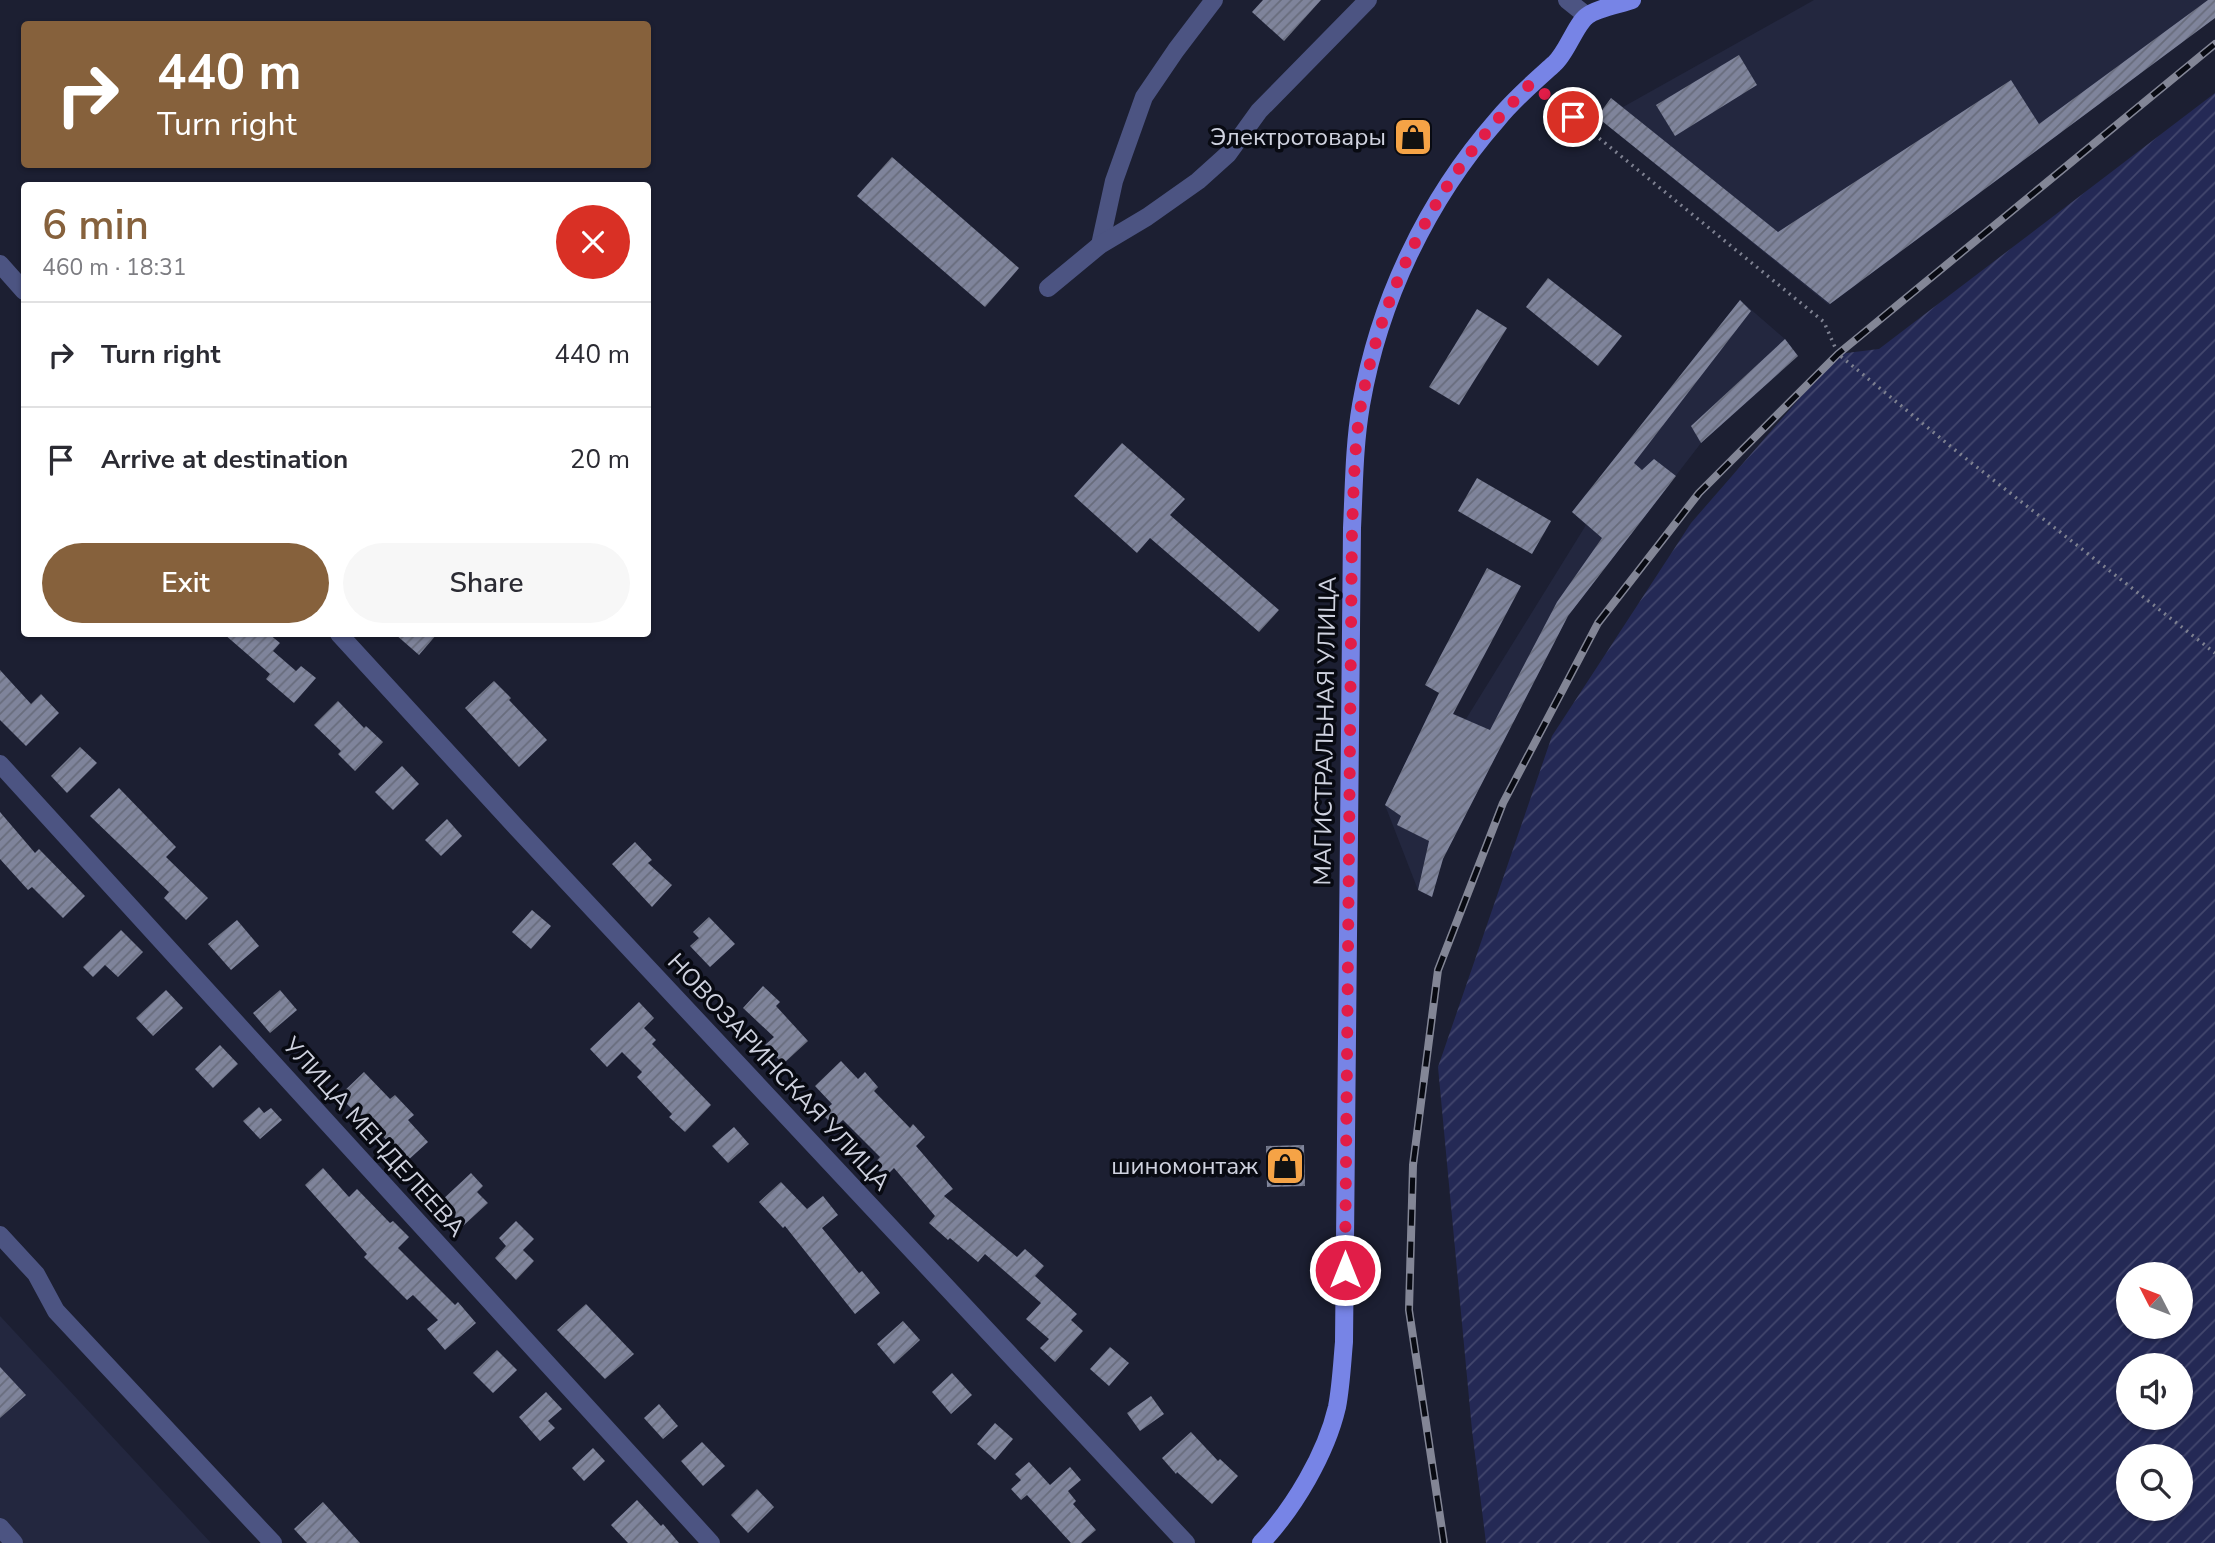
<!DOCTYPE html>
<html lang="en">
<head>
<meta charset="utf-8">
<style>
	:root { --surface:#fff; --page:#f7f7f7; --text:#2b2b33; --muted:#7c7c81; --line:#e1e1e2; --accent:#86613c }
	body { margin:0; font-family:"Nunito Sans",sans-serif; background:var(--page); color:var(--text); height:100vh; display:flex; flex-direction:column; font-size:26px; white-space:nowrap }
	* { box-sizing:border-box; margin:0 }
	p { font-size:23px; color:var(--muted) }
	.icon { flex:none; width:38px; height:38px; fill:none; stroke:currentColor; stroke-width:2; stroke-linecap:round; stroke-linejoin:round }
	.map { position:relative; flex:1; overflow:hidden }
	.panel { position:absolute; left:21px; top:182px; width:630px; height:455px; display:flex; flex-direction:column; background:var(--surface); border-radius:7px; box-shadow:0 2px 5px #0004 }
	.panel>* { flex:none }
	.banner { position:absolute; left:21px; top:21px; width:630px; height:147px; border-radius:7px; box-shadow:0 2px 5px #0004; background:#86613c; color:#fff; overflow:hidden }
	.needle { width:46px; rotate:312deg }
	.controls { position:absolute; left:2116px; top:1262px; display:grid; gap:14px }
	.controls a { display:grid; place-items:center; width:77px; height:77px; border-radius:50%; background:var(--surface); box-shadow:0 2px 5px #0004; font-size:35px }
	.pin { position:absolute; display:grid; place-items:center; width:60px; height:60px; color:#fff; margin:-30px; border:4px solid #fff; border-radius:50%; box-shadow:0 2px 7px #0007 }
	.me { position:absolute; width:77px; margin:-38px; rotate:0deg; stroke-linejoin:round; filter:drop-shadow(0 0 5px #0008) }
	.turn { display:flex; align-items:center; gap:24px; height:147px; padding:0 21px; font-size:32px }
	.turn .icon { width:91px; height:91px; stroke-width:2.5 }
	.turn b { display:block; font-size:49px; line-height:60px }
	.round { display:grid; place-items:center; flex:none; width:74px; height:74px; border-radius:37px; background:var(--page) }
	.headline { display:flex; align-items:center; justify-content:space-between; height:119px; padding:0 21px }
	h1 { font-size:42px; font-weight:600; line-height:52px; color:var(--accent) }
	.button { display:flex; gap:14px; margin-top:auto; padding:14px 21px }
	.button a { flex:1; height:80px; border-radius:42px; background:var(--accent); color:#fff; font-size:28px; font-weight:600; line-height:80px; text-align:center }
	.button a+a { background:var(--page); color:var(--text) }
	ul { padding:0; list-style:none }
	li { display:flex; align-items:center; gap:21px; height:105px; padding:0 21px; border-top:2px solid var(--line) }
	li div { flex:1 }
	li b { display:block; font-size:26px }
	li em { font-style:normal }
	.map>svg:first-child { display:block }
	.built { fill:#23273f }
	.garden { fill:url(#garden-furrows); fill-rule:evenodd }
	.building { fill:url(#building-hatch) }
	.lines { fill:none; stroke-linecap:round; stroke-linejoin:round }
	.path { stroke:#7e8191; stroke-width:3.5; stroke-dasharray:2 5; stroke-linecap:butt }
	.minor { stroke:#4c5482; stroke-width:18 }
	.major { stroke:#7784e6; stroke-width:18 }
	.rail-casing { stroke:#838696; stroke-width:8 }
	.rail { stroke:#080a12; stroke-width:5; stroke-dasharray:16; stroke-linecap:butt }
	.route { stroke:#e11d48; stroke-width:12; stroke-dasharray:0 21.6 }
	.labels { text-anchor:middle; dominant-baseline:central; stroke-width:7; stroke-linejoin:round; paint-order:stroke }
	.poi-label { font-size:24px; fill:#cfd2df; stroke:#080a12; text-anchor:end }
	.street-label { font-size:24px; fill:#cfd2df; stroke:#080a12 }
</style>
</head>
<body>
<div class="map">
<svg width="2215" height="1543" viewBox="0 0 2215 1543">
	<defs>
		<pattern id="garden-furrows" width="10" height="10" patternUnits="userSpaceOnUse" patternTransform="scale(1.75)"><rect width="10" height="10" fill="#242955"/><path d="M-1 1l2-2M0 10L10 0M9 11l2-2" fill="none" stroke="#43476d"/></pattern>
		<pattern id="building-hatch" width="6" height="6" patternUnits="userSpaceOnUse" patternTransform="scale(1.75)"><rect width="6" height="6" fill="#7f849b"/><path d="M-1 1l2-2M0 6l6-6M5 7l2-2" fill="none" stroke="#686c7c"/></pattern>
	</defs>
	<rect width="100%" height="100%" fill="#1c1f32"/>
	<g class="built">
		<path d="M1814,0H2215V18L1829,305L1597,117L1611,98L1623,107Z"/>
		<path d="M1740,300L1785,339L1798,356L1701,443L1568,616L1443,858L1432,897L1418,890L1385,805L1433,705L1466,719L1586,525L1572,512Z"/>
		<path d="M0,1316L211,1543H0Z"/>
	</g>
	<path class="garden" d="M2215,93V1543H1486L1472,1430L1438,1067L1552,736L1691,523L1838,354L1879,349ZM2128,1274H2180V1326H2128ZM2128,1365H2180V1418H2128ZM2128,1456H2180V1508H2128Z"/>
	<g class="building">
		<path d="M1263,0H1321L1284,41L1252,12Z"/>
		<path d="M2208,0H2215V18L1830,304L1597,117L1611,98L1778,232L2011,80L2039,124Z"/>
		<path d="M1739,55L1757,85L1675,136L1656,105Z"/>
		<path d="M892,157L1019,268L985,307L857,196Z"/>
		<path d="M1548,278L1622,336L1598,366L1526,307Z"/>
		<path d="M1740,300L1751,311L1634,463L1642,470L1654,459L1676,476L1568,616L1443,859L1432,897L1418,890L1429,841L1397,825L1401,816L1385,805L1439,693L1425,685L1487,568L1521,586L1453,714L1490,730L1557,602L1602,538L1572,512Z"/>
		<path d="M1477,309L1507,328L1459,405L1429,387Z"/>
		<path d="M1785,339L1798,356L1701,443L1691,426Z"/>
		<path d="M1122,443L1185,499L1170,515L1279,610L1259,632L1150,538L1137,553L1074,496Z"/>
		<path d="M1477,478L1551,521L1532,554L1458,511Z"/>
		<path d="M224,634H269L280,643L273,651L296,671L301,666L316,678L294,703L266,679L270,674Z"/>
		<path d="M395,634H437L419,655Z"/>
		<path d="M0,670L31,704L41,694L59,713L26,746L0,720Z"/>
		<path d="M494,681L511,698L509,700L547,740L519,767L465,708Z"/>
		<path d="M338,701L364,728L366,726L383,742L355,771L338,754L341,751L314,725Z"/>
		<path d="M80,747L97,763L67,793L51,776Z"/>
		<path d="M402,766L419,784L393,810L375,792Z"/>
		<path d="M119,788L176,847L166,857L208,898L186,920L164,898L169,892L90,816Z"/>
		<path d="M0,812L35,853L39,849L85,896L63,918L32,887L28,890L0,859Z"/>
		<path d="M447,819L462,836L441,856L425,840Z"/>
		<path d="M635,842L652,860L648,863L672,885L652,907L612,864Z"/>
		<path d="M532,910L551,926L531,949L512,932Z"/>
		<path d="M709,917L735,944L710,967L690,946L699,938L693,932Z"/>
		<path d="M237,920L259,946L231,970L208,944Z"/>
		<path d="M121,930L143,952L118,977L105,965L93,977L83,967Z"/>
		<path d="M763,986L780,1002L776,1006L808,1041L783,1064L765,1045L774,1037L743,1008Z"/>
		<path d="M166,990L183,1008L153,1036L136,1018Z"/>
		<path d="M280,990L297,1010L270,1033L253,1013Z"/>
		<path d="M639,1002L654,1018L644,1028L656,1040L652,1044L711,1105L685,1132L669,1117L672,1114L637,1077L642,1072L622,1052L607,1067L590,1049Z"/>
		<path d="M220,1045L238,1064L213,1088L195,1069Z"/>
		<path d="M841,1061L858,1079L865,1072L878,1087L874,1091L910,1128L913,1124L925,1137L916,1146L953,1189L944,1196L1017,1257L1025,1249L1044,1266L1035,1276L1077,1314L1071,1320L1083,1331L1055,1362L1040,1348L1049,1339L1026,1319L1041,1303L985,1254L978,1262L950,1238L948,1240L929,1223L935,1216L894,1168L885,1177L873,1165L880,1157L843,1120L835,1127L821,1113L832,1104L815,1086Z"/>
		<path d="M364,1072L390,1099L395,1095L414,1115L408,1120L428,1142L406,1162L380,1133L378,1135L339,1096Z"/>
		<path d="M259,1107L264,1113L271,1108L282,1120L260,1139L243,1121Z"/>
		<path d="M734,1127L749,1144L728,1163L712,1146Z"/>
		<path d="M1304,1145L1305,1186L1267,1187L1266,1146Z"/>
		<path d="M323,1168L349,1197L357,1189L390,1223L393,1221L409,1237L398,1248L455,1305L458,1302L476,1323L445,1350L427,1329L438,1320L413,1295L407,1300L364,1257L367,1254L305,1185Z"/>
		<path d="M471,1173L483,1186L477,1192L488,1203L463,1226L440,1202Z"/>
		<path d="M781,1182L807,1209L823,1196L838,1215L822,1228L859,1273L862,1271L880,1293L855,1314L785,1226L783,1228L759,1202Z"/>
		<path d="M516,1221L534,1239L523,1250L534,1261L516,1280L495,1258L506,1246L499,1238Z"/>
		<path d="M586,1304L634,1354L605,1379L557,1330Z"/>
		<path d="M903,1321L920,1340L894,1364L877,1344Z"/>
		<path d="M1110,1347L1129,1363L1109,1386L1090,1369Z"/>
		<path d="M497,1350L517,1370L493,1393L473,1373Z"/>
		<path d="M0,1367L26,1395L0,1418Z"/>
		<path d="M952,1373L972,1395L951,1414L932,1392Z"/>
		<path d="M546,1392L562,1409L548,1421L555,1428L540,1441L519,1417Z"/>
		<path d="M1151,1396L1164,1414L1140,1431L1127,1413Z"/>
		<path d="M659,1404L678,1426L663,1439L644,1418Z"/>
		<path d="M995,1423L1013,1439L995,1460L977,1444Z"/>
		<path d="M1191,1432L1218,1461L1220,1459L1238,1476L1212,1504L1177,1472L1176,1474L1162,1458Z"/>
		<path d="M702,1442L725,1466L703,1486L681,1461Z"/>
		<path d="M593,1448L605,1461L584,1481L572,1468Z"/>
		<path d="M1029,1462L1050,1485L1070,1467L1081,1480L1068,1491L1076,1501L1073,1504L1096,1530L1081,1543H1071L1027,1495L1021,1500L1011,1489L1021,1480L1015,1474Z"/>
		<path d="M757,1489L774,1507L748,1533L731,1515Z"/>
		<path d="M637,1500L661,1526L663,1524L679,1543H628L611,1525Z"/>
		<path d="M323,1502L360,1543H307L294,1529Z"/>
	</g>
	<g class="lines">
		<path class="path" d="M1545,94L1824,322L1838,354L1955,450L2215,653"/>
		<g class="minor">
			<path d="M1567,0L1587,16"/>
			<path d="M1100,245L1114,181L1144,97L1176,50L1214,0"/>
			<path d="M0,264L24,291"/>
			<path d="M1048,288L1100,245L1147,217L1198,181L1228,154L1259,111L1368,0"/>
			<path d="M339,634L516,827L1186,1543"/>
			<path d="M0,764L711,1543"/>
			<path d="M0,1235L36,1274L56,1311L273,1543"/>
			<path d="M0,1527L14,1543"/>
		</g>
		<path class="major" d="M1261,1543C1294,1508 1326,1454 1337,1407C1341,1386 1342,1364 1344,1342L1352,528C1354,487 1354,446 1361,405C1379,301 1427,200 1497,120C1514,99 1534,82 1554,64C1567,53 1575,25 1587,16C1595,9 1621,4 1632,0"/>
		<defs>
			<path id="rail" d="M1444,1543L1409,1310L1413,1165L1438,970L1503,803L1598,623L1699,493L1838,354L2215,44"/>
		</defs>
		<use href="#rail" class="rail-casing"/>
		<use href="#rail" class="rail"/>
	</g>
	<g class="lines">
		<path class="route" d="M1345,1270L1352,528C1354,487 1354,445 1361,405C1377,316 1414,229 1468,156C1487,130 1509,106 1531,83L1573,117"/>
	</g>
	<defs>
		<symbol id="shop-square" viewBox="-11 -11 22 22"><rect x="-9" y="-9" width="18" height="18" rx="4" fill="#f5a346" stroke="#080a12"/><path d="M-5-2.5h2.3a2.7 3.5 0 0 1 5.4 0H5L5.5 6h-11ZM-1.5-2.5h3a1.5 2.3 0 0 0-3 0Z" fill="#111"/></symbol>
	</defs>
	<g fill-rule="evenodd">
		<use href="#shop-square" x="1391" y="115" width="44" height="44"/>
		<use href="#shop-square" x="1263" y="1144" width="44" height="44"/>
	</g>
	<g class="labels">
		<g class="poi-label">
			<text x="1386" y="137">Электротовары</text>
			<text x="1258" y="1166">шиномонтаж</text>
		</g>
		<g class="street-label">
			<text transform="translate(1325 731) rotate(-89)">МАГИСТРАЛЬНАЯ УЛИЦА</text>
			<text transform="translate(779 1072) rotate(47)">НОВОЗАРИНСКАЯ УЛИЦА</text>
			<text transform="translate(374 1137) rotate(48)">УЛИЦА МЕНДЕЛЕЕВА</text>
		</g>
	</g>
</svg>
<div class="controls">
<a><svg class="needle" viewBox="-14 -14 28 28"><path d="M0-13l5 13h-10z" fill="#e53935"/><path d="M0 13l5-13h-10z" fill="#7c7c81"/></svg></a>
<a><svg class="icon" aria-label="sound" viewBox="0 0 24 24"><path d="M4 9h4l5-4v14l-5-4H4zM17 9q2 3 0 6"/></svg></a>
<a><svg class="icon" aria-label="search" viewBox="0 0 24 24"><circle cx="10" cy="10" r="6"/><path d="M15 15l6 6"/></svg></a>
</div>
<div class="pin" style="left:1573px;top:117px;background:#d93025"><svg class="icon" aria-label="arrive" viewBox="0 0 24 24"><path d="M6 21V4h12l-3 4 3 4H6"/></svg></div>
<svg class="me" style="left:1345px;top:1270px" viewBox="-20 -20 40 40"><circle r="17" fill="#e11d48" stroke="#fff" stroke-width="3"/><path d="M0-11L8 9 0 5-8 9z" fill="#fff"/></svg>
<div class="banner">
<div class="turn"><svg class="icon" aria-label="right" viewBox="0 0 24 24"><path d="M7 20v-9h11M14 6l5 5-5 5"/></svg><div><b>440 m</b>Turn right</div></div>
</div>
<section class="panel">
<div class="headline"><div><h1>6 min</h1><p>460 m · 18:31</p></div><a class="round" style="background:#d93025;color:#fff"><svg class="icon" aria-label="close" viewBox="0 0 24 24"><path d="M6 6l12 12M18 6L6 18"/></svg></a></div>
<ul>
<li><svg class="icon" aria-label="right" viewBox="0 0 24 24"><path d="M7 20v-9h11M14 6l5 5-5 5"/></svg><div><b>Turn right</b></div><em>440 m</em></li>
<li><svg class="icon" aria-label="arrive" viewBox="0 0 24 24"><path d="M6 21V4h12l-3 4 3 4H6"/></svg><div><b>Arrive at destination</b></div><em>20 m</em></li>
</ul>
<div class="button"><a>Exit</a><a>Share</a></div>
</section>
</div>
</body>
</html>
